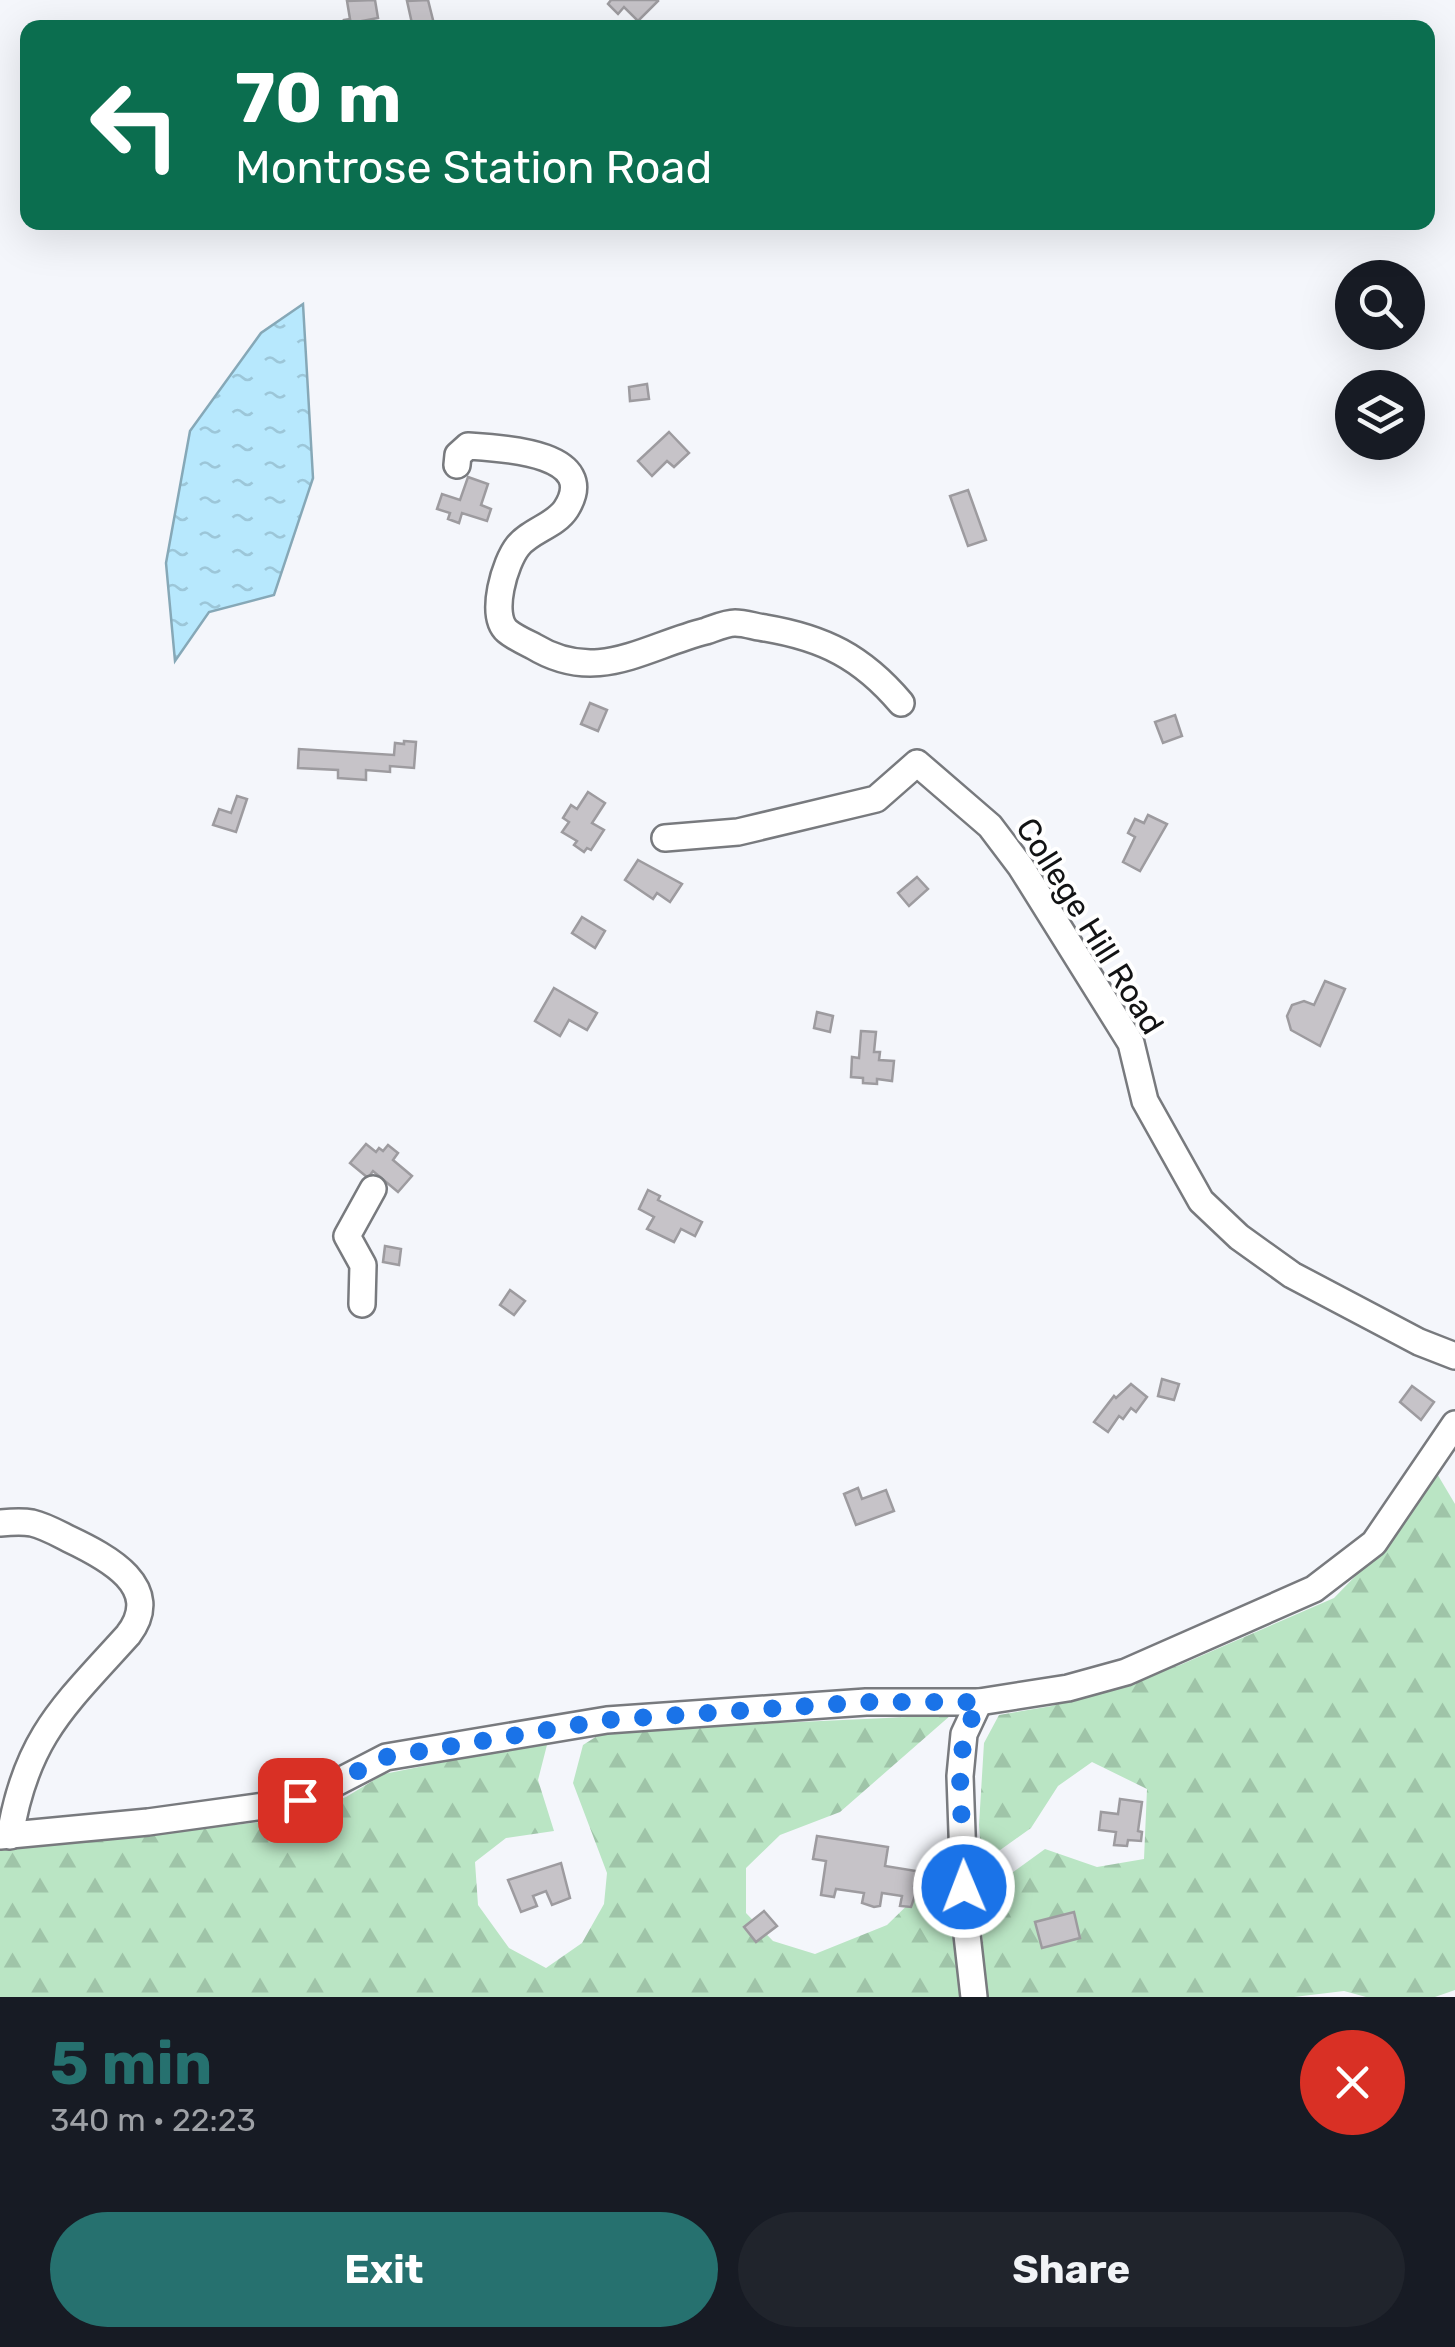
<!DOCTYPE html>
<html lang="en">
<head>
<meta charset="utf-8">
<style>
	:root { --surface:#171b24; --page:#20242c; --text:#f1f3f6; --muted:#9ea1a6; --accent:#26716f }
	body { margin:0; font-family:Rubik,sans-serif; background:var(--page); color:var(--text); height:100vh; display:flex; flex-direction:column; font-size:38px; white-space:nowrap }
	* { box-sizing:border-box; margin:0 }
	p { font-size:32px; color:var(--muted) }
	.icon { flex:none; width:55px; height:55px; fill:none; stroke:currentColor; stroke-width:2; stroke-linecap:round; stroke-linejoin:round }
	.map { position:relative; height:1997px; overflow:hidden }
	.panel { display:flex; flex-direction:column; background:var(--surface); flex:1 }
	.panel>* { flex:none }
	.top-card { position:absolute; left:20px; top:20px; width:1415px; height:210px; border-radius:20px; box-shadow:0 10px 40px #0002; background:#0b6e4f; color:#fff; overflow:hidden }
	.tools { position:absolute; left:1335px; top:260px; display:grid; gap:20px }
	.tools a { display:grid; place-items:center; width:90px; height:90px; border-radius:50%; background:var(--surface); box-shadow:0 10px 40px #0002; font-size:50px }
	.pin { position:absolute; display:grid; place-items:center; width:85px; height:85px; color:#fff; margin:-42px; border-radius:20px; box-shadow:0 5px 15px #0006 }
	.me { position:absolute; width:110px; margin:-55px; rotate:359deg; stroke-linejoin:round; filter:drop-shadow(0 0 8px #0008) }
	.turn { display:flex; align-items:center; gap:35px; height:210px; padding:0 50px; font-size:45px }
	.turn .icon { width:130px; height:130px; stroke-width:2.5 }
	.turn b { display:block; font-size:70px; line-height:85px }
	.round { display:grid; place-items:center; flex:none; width:105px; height:105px; border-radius:52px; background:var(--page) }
	.headline { display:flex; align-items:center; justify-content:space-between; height:170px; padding:0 50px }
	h1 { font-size:60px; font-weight:700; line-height:75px; color:var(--accent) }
	.cta { display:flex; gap:20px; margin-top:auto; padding:20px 50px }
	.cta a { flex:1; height:115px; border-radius:60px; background:var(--accent); color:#fff; font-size:40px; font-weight:700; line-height:115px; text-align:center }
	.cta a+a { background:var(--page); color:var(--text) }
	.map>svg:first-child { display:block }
	.forest { fill:url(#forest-firs) }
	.water { fill:url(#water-ripples); stroke:#86a8b7; stroke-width:2.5 }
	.building { fill:#c6c3c8; stroke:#9d9b9f; stroke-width:2.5 }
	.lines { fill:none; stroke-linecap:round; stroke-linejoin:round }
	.minor-casing { stroke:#787a7e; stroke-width:30 }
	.minor { stroke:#fff; stroke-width:25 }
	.route { stroke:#1a73e8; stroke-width:18; stroke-dasharray:0 32.4 }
	.labels { text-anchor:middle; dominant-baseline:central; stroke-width:8; stroke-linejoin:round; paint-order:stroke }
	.street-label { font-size:32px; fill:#121314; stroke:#fff }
</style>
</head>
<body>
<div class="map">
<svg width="1455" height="1997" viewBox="0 0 1455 1997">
	<defs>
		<pattern id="forest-firs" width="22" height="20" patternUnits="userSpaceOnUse" patternTransform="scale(2.5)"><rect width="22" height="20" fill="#bae5c4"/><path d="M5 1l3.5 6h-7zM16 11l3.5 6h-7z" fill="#9fc4a8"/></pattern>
		<pattern id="water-ripples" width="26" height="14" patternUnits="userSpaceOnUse" patternTransform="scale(2.5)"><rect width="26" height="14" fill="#b7e8fd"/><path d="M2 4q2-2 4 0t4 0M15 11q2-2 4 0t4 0" fill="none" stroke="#9cc6d8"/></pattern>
	</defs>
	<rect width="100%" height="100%" fill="#f4f6fb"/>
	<g class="forest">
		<path d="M1436,1472L1455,1504V1990L1435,1997H1366L1344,1991L1294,1997H986L980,1896L1045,1849L1097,1867L1144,1859L1147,1789L1092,1762L1058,1786L1031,1828L982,1863L979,1825L984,1743L999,1715L1052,1706L1180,1665L1334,1598L1376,1555Z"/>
		<path d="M951,1715L840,1812L780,1835L746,1868V1913L773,1941L815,1954L887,1925L926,1887L949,1860L962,1997H0V1846L98,1841L287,1819L346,1797L384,1774L548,1741L538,1780L554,1831L506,1838L475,1862L478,1905L509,1948L546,1968L582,1943L604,1904L607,1873L573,1783L583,1745L605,1731Z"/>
	</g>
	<path class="water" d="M303,304L313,478L274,595L209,612L175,661L166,563L190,431L261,333Z"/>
	<g class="building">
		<path d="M375,0L378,18L362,21L363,28H346L344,20L350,19L347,1Z"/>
		<path d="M428,0L435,28H413L407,1Z"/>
		<path d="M611,0H657L658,1L638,21L624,7L618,14L608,4Z"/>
		<path d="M647,384L649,399L630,401L629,387Z"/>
		<path d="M669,432L689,453L674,467L667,461L652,476L638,461Z"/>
		<path d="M468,477L488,484L481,505L491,509L487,521L462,513L459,523L448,519L450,513L437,509L442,494L460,500Z"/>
		<path d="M968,490L986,540L968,546L950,496Z"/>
		<path d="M590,703L607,710L598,731L581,724Z"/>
		<path d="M1175,715L1182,736L1163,743L1155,722Z"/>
		<path d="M404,741L416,742L414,768L390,766V772L366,770V780L338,778V770L298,768L299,749L394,755L395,743L404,744Z"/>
		<path d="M588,792L605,803L592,823L604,830L591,850L587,848L584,852L574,845L577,841L562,832L569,822L563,818L571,805L577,809Z"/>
		<path d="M237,796L247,799L236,832L213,825L219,809L231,813Z"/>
		<path d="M1148,815L1167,824L1140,871L1123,862L1135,837L1128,833L1135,819L1144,823Z"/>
		<path d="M638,860L682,884L670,902L657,893L653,899L625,880Z"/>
		<path d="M917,877L928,889L909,906L898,893Z"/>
		<path d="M582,917L605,931L595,948L572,933Z"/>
		<path d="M1325,981L1345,989L1320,1046L1291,1030L1287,1016L1292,1005L1304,1001L1314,1005Z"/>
		<path d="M554,988L597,1013L587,1030L569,1020L560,1036L535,1021Z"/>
		<path d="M817,1012L833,1016L830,1032L814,1028Z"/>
		<path d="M861,1031L876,1032L874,1052H880L879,1060L894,1061L892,1081L877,1079V1084L863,1083V1078L851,1077L852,1057L859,1058Z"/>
		<path d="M366,1144L376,1152L379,1148L383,1151L388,1145L398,1153L393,1160L412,1176L398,1192L373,1171L368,1178L350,1163Z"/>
		<path d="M648,1190L660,1196L658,1200L702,1222L695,1236L681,1229L674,1242L647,1229L654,1217L639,1209Z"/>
		<path d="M385,1246L401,1249L399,1265L383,1262Z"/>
		<path d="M510,1290L525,1301L514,1315L500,1305Z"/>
		<path d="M1162,1379L1179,1384L1174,1400L1158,1396Z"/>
		<path d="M1131,1384L1147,1397L1136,1412L1131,1408L1123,1419L1119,1416L1108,1432L1094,1422L1114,1396L1116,1398Z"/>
		<path d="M1412,1386L1434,1402L1421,1420L1400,1402Z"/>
		<path d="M858,1488L862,1499L886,1490L894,1511L856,1525L844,1494Z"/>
		<path d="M1120,1799L1142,1802L1138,1831L1142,1832L1141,1841L1128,1840L1127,1846L1114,1845L1116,1832L1099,1830L1101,1812L1118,1814Z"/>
		<path d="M817,1836L888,1847L885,1866L916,1871L914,1886L918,1887L911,1907L900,1906L902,1896L882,1893L880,1906L874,1907L862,1903L864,1893L836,1889L834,1897L821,1895L826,1861L813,1859Z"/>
		<path d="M561,1863L570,1898L552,1905L546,1891L533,1896L537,1906L521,1912L508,1880Z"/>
		<path d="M764,1911L777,1926L756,1942L744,1927Z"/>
		<path d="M1074,1912L1080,1938L1042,1948L1035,1922Z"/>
	</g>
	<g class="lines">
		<defs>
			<g id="minor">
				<path d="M457,465L458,455L468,446C499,448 602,452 566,509C555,526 531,530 518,546C505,562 489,615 507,631C514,637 525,642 533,646C597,685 643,647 706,631C715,628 726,623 735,623C745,623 756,627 765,628C824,638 862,657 901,703"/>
				<path d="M665,838L738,832L876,799L917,763L990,826L1021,867L1131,1043L1145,1101L1201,1201L1239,1237L1292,1275L1419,1342L1455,1356"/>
				<path d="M362,1304L363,1265L347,1236L373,1189"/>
				<path d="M0,1523C10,1522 22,1521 32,1523C45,1526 57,1533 69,1539C107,1557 165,1587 128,1635C65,1705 26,1737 10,1836"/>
				<path d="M0,1836L148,1822L301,1801L386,1757L607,1720L866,1702H979L1068,1688L1126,1672L1314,1589L1374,1543L1455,1424"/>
				<path d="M974,1997L965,1917L960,1776L964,1734L979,1702"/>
			</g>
		</defs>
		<use href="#minor" class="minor-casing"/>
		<use href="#minor" class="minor"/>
	</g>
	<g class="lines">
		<path class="route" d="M300,1800L386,1757L607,1720L866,1702H980L964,1734L960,1776L964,1887"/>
	</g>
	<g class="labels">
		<g class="street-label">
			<text transform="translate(1090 926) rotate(58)">College Hill Road</text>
		</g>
	</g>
</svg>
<div class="tools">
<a><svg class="icon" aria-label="search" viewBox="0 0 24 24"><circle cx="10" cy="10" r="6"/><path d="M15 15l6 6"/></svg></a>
<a><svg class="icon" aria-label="layers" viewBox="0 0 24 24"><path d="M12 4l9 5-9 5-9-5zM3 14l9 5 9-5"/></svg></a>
</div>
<div class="pin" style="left:300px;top:1800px;background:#d93025"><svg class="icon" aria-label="arrive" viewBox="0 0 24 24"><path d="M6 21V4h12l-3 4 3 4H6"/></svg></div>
<svg class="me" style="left:964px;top:1887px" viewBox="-20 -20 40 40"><circle r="17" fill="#1a73e8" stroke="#fff" stroke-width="3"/><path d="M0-11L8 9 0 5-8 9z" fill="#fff"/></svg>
<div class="top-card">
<div class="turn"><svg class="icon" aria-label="left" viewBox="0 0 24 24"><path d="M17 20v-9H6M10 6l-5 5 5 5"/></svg><div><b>70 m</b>Montrose Station Road</div></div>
</div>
</div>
<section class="panel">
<div class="headline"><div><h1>5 min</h1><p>340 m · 22:23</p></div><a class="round" style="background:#d93025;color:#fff"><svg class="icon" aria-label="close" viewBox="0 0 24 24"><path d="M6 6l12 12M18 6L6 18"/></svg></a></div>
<div class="cta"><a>Exit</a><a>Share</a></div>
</section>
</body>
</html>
